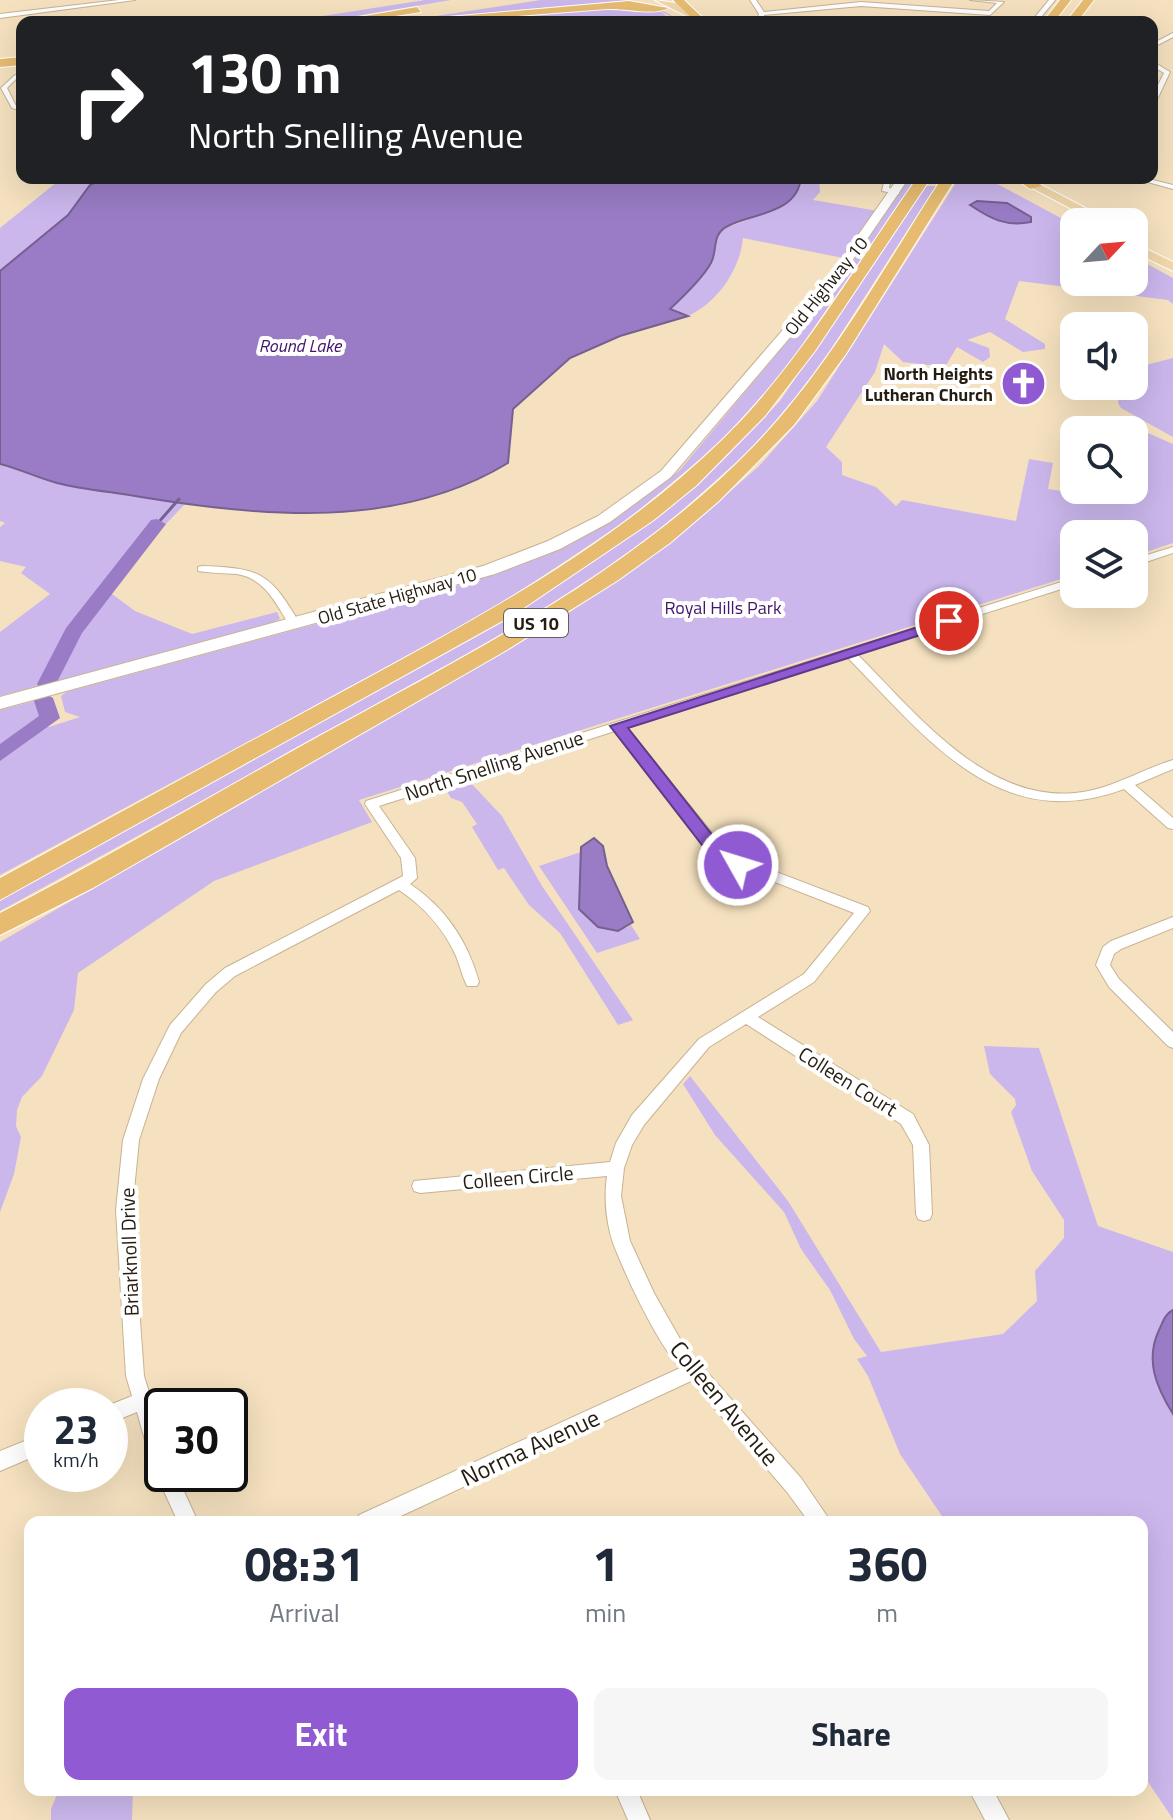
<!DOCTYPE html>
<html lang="en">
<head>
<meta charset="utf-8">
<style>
	:root { --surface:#fff; --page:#f6f6f7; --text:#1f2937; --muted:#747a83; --accent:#905ad2 }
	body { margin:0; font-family:"Titillium Web",sans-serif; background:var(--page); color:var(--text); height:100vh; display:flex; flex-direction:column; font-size:30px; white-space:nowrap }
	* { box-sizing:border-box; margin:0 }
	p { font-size:26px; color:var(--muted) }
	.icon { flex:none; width:44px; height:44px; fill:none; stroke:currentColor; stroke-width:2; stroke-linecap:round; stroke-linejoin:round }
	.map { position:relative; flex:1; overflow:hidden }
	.sheet { position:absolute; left:24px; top:1516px; width:1124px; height:280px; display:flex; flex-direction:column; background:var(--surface); border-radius:16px; box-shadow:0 8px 32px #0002 }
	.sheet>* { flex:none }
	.banner { position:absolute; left:16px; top:16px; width:1142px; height:168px; border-radius:16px; box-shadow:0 8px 32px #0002; background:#202124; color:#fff; overflow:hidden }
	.needle { width:52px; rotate:64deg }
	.fabs { position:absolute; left:1060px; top:208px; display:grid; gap:16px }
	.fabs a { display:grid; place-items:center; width:88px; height:88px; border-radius:16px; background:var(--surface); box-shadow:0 8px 32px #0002; font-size:40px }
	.speed { position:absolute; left:24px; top:1388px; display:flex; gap:16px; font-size:40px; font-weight:700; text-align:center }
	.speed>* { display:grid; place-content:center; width:104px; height:104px; border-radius:50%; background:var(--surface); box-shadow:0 8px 32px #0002; line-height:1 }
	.speed small { font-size:20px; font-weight:400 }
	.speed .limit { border:4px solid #111; border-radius:12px; background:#fff; color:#111 }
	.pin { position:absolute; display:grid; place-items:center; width:68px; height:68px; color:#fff; margin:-34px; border:4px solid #fff; border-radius:50%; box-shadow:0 2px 8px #0007 }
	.me { position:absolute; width:88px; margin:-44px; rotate:309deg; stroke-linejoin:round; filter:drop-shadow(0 0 6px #0008) }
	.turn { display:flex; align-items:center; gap:28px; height:168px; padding:0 40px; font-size:36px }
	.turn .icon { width:104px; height:104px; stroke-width:2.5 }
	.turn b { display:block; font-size:56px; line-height:68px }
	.eta { display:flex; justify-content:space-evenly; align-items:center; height:136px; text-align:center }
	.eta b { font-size:48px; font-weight:700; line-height:56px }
	.primary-button { display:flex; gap:16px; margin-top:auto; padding:16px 40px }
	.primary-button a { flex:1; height:92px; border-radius:16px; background:var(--accent); color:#fff; font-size:32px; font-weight:700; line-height:92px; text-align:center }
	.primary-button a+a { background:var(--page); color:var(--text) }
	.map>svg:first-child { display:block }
	.green { fill:#cbb7ec }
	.water { fill:#997cc5; stroke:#76608f; stroke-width:2 }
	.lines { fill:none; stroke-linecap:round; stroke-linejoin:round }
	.stream { stroke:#76608f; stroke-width:3 }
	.river { fill:#997cc5; fill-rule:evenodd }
	.street-casing { stroke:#c7b392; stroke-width:2 }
	.secondary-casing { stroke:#c7b392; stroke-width:2 }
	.primary-casing { stroke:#fff; stroke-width:2 }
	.highway-casing { stroke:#fff; stroke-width:2 }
	.street { fill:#fff; fill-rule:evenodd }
	.secondary { fill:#fff; fill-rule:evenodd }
	.primary { fill:#f1d7aa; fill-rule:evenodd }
	.highway { fill:#e7bc71; fill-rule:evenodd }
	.route { fill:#905ad2; stroke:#5e3a88; stroke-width:2 }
	.labels { text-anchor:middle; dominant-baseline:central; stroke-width:8; stroke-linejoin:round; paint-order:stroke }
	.far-street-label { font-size:18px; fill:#251d11; stroke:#fff }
	.far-water-label { font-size:18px; font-style:italic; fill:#42156d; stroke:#fff }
	.far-poi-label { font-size:18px; font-weight:bold; fill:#251d11; stroke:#fff; text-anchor:end }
	.far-park-label { font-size:18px; fill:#44176f; stroke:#fff }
	.shield { fill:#fff; stroke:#666158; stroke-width:2 }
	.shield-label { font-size:18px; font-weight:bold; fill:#251d11 }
	.street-label { font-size:20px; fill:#251d11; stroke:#fff }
	.near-street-label { font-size:24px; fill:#251d11; stroke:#fff }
</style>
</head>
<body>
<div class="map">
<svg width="1173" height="1820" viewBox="0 0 1173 1820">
	<rect width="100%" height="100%" fill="#f5e1bf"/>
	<g class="green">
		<path d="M425,0H451L320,22H284Z"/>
		<path d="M541,0H631L416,19Z"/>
		<path d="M633,5L658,8L683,22L660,11L666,16L651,17L656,22H405Z"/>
		<path d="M62,178H104L90,185L68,215L0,271V228Z"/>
		<path d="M801,178H819L820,192L813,200L878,211L843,258L743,238C740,270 717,303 688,316L670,309L713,259C713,222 733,229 758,215C772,207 786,196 800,187Z"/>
		<path d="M909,178H917L780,377L722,441L627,520L489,612L0,875V710L50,697L53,711L43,720L49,727L80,717L65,712L61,696L66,692L463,584L539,558L618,517L679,471L842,276Z"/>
		<path d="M959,178H986L1074,225V282H1134V257L1173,278V304L1168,300L1019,281L1005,319L1045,344V349L1023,352L990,332L967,340L989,348L990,357L983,362L957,347L945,367L903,362L884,344L875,372L826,447L842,462V475L876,487L896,506L902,500L1016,521L1029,459L1053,463L1048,489L1139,502L1148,433L1173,444V543L1134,556V534H1074V575L359,800L372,822L214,881L78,973L74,1010L42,1076L22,1097L17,1110L16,1126L21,1137L14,1174L0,1212V942L560,619L692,525L759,466L817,401Z"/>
		<path d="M926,186H936L802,394L767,435L661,529L570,594L465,657L0,911V895L508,617L647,523L723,460L780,401Z"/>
		<path d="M1173,358V437L1121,408L1118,403L1121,386H1134V368Z"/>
		<path d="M0,464L56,483L185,504L119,573L108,591L135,611L192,634L277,612L280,619L262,628L0,696V632L50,594L21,573L26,567L0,561V527L5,523L0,521Z"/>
		<path d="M469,781L502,816L542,886L633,1020L618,1025L560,933L529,905L504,868L498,870L472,827L477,824L462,802L451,798L445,788Z"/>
		<path d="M581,852L579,909L626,928L631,925L640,939L597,953L539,866Z"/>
		<path d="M984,1046L1039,1048L1098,1226L1173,1252V1310C1165,1314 1163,1322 1159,1330C1145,1360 1156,1387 1173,1414V1819L1142,1773V1522H946L900,1454L868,1376L857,1359L867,1356L854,1339L830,1290L801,1249L784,1212L715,1135L683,1084L690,1076L788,1201L881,1352L1003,1334L1037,1301L1035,1271L1064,1238V1220L1032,1171L1011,1112L1016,1105L1015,1099L990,1074Z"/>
		<path d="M59,1790H133L132,1820H51V1809Z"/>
	</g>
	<g class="water">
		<path d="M104,178H801C797,214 753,213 728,226C711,234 718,250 711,263C702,279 684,296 670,309L688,316L620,336L570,358L513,409L508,463C398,530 262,517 141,497C114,492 84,490 57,483C38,478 20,469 0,464V271L68,215L90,185Z"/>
		<path d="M977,201L1007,203L1031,217V222C1006,227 991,219 970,205Z"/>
		<path d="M594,838L603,846L607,866L633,922L618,931L598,927L579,909L581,847Z"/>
		<path d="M1173,1310V1414C1156,1387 1145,1360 1159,1330C1163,1322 1165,1314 1173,1310Z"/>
	</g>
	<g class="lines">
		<path class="stream" d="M157,524L179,499"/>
		<g class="river">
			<path d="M157,519L166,524L82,633L54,688H40L37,684L66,628L151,520Z"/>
			<path d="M43,692L53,698L60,718L0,761V744L39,716L33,698Z"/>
		</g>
		<defs>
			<g id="street">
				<path d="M119,0H135L0,18V14Z"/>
				<path d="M750,0H756L764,12L861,2L989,11L997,3L970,0L1004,2L990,15L861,6L764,15L763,22H757L759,14Z"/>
				<path d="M1049,0H1055L1037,22H1031Z"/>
				<path d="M1173,33V37L1152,48V44Z"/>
				<path d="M1152,61L1170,72L1155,104L1152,106V97L1164,73L1152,66Z"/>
				<path d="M15,75L18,77L7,88L16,106L22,107V111L12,108L1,88Z"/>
				<path d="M885,178H891L889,188L899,190V194L882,191Z"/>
				<path d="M1133,178H1145L1173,185V189Z"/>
				<path d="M1173,547V553L1134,566V559Z"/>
				<path d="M202,566C261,568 270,573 300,624L298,626H290C276,604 266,579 237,574C224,573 211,573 198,571V567Z"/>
				<path d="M1074,578V585L857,654C914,711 985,802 1075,793C1110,790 1140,770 1173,760V769L1135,785L1173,818V829L1168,828L1124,789C998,836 926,737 847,657L626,727L729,854L868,907L870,911L814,982L758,1017L913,1114L929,1145L932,1214L930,1219L924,1221L918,1219L916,1214L913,1145L901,1124L746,1024L709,1047L644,1125L632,1145L624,1168L621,1196L630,1241L654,1293L684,1346L801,1478L831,1522H809L787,1492L691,1381L388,1522H356L359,1515L680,1368C656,1341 626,1277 613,1243C606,1222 604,1197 607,1176L420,1193L414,1191L412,1186L414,1181L610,1162L616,1143L632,1115L699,1039L804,974L854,913L719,860L615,731L379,806L415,858L417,878L410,884C445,907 468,942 479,982L477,986H467C462,976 460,966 456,956C444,929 423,906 399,890L235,976L216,992L181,1033L159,1079L139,1140L132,1210L144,1376L162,1434V1474H176L198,1522H178L152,1465L137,1412L110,1423V1406H107L132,1396L126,1376L116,1210L123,1140L143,1079L170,1025L206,984L225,968L403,876L401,858L365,804L366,801Z"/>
				<path d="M1173,917V928L1121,949L1114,954L1110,965L1119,979L1173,1032V1048L1168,1046L1109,987L1096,965L1103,947L1111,941Z"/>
				<path d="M42,1434V1453L0,1471V1451Z"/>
				<path d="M615,1790H637L650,1820H628Z"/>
				<path d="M969,1790H993L1009,1820H985Z"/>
			</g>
			<path id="secondary" d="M898,178H909L839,280L671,477L610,522L560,549L495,574L0,709V697L483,566L548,541L598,516L661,471L831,274Z"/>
			<g id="primary">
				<path d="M655,0L683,4L709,22H698Z"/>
				<path d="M1013,178H1028L1112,222H1096Z"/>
				<path d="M1134,243L1173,262V271L1134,252Z"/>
			</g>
			<g id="highway">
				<path d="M673,0H684L705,20L696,22Z"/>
				<path d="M1060,0H1071L1054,22H1043Z"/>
				<path d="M1083,0H1094L1077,22H1066Z"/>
				<path d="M629,1L668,8C656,16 624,8 608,9C536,14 464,22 392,22Z"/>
				<path d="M417,7L421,12L357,22H330Z"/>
				<path d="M22,57V65L0,67V59Z"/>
				<path d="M917,178H931L815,351L765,416L697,485L654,520L515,614L0,900V878C117,814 234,750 351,687C482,616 614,545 722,440C800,364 855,266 917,178Z"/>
				<path d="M942,178H956L846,354L794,425L719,501L670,543L617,581L507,650L93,888L0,935V913C109,857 214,794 321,735C472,652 630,573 752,448C829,369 882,270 942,178Z"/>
				<path d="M1015,178H1032L1042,186L1030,189Z"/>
			</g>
		</defs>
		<use href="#street" class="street-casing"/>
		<use href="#secondary" class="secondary-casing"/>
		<use href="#primary" class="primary-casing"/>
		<use href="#highway" class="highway-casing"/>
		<use href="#street" class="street"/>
		<use href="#secondary" class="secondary"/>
		<use href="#primary" class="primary"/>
		<use href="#highway" class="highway"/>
	</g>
	<path class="route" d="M949,617L955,618V624L628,728L721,846L744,861V869H732L709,854L610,726Z"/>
	<defs>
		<symbol id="church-disc" viewBox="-11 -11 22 22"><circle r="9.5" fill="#905ad2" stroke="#fff"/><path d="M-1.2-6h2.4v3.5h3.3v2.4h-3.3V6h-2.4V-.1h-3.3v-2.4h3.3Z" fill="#fff"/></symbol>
	</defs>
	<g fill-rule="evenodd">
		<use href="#church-disc" x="998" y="358" width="51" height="51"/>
	</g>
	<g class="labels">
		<g class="far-street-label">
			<text transform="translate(826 286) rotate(-51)">Old Highway 10</text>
			<text transform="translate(397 596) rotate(-16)">Old State Highway 10</text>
		</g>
		<g class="far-water-label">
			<text x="300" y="345">Round Lake</text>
		</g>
		<g class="far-poi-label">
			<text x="993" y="373">North Heights<tspan x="993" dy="21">Lutheran Church</tspan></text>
		</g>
		<g class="far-park-label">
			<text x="723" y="607">Royal Hills Park</text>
		</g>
		<rect class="shield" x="504" y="609" width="64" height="28" rx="6"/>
		<g class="shield-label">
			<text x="536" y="623">US 10</text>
		</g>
		<g class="street-label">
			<text transform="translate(494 765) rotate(-18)">North Snelling Avenue</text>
			<text transform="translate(848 1081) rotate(32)">Colleen Court</text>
			<text transform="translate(518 1177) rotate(-5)">Colleen Circle</text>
			<text transform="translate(129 1252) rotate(-92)">Briarknoll Drive</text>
		</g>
		<g class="near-street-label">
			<text transform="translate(725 1403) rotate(50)">Colleen Avenue</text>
			<text transform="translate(530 1447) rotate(-25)">Norma Avenue</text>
		</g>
	</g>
</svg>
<div class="fabs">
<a><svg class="needle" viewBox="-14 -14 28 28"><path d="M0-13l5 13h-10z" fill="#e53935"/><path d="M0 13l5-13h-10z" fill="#747a83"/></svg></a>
<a><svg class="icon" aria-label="sound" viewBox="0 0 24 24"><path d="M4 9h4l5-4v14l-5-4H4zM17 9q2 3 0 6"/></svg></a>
<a><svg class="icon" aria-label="search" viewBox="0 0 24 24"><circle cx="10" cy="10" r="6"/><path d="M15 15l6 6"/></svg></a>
<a><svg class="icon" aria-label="layers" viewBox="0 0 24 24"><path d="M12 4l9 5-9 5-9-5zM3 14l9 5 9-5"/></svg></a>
</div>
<div class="speed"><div>23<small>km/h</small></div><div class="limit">30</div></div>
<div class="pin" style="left:949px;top:621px;background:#d93025"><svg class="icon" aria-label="arrive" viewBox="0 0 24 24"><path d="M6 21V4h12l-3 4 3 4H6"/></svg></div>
<svg class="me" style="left:738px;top:865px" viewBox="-20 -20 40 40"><circle r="17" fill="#905ad2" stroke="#fff" stroke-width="3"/><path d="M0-11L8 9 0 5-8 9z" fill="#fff"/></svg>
<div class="banner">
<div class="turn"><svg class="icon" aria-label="right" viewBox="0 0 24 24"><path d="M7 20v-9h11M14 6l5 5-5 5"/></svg><div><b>130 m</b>North Snelling Avenue</div></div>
</div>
<section class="sheet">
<div class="eta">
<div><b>08:31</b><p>Arrival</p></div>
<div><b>1</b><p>min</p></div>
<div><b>360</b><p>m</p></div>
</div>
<div class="primary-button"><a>Exit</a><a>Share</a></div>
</section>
</div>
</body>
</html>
